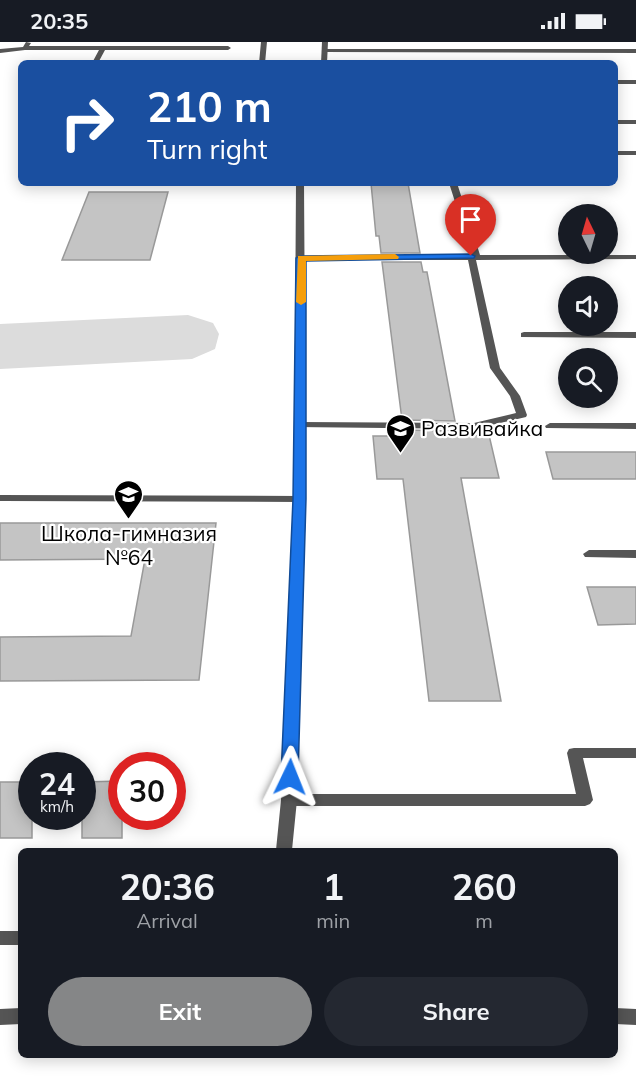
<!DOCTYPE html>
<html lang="en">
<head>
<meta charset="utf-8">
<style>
	:root { --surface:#171b24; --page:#242831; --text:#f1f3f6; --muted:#9ea1a6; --accent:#858687 }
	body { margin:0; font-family:Mulish,sans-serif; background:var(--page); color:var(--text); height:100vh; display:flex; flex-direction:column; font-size:22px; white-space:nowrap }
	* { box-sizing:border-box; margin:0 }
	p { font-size:20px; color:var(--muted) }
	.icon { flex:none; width:33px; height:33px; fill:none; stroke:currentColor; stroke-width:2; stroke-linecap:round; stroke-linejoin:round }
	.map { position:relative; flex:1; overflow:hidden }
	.panel { position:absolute; left:18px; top:806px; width:600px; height:210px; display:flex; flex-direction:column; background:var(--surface); border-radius:9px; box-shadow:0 3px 15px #0003 }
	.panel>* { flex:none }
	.top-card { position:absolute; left:18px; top:18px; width:600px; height:126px; border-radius:9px; box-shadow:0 3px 15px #0003; background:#1a4fa0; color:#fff; overflow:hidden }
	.needle { width:39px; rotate:355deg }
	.fabs { position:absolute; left:558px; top:162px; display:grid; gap:12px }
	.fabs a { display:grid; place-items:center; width:60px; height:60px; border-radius:50%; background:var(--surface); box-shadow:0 3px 15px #0003; font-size:30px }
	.speed { position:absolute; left:18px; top:710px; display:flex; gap:12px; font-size:30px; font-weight:700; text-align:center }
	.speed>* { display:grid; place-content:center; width:78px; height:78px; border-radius:50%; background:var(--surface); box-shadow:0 3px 15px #0003; line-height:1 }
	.speed small { font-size:15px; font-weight:400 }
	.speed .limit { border:9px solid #d22; background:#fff; color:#111 }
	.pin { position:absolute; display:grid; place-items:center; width:51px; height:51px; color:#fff; margin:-62px -26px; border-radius:50% 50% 50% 0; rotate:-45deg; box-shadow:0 0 6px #0007 }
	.pin .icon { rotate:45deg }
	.me { position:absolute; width:66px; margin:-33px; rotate:2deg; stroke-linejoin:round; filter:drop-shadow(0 0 4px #0008) }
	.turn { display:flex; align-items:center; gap:21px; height:126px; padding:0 30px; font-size:27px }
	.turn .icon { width:78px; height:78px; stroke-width:2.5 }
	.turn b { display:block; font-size:42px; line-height:51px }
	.eta { display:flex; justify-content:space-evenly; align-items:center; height:102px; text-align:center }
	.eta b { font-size:36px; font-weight:700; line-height:42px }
	.cta { display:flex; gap:12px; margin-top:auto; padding:12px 30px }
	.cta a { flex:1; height:69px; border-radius:36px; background:var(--accent); color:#fff; font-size:24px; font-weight:700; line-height:69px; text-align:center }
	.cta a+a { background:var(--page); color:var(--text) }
	.status { display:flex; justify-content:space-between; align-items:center; height:42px; padding:0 30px; background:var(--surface); direction:ltr }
	.status svg { height:16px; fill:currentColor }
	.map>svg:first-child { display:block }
	.green { fill:#dcdcdc }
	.building { fill:#c4c4c4; stroke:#999; stroke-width:1.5 }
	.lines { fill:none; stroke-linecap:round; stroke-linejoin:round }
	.lane { fill:#555; fill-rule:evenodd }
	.street { fill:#555; fill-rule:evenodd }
	.route { fill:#1a73e8; stroke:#114b97; stroke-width:1.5 }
	.slow { fill:#f59e0b }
	.labels { text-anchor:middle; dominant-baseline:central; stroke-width:4.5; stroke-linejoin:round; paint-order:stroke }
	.poi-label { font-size:21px; fill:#000; stroke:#fff; text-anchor:start }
</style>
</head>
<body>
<div class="status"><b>20:35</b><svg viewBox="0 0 49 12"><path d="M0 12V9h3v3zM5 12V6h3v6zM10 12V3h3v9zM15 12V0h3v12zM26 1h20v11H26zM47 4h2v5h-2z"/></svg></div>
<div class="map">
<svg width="636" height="1034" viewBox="0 0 636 1034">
	<rect width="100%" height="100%" fill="#fff"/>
	<path class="green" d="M188,273L213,281L219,292L215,307L192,317L0,327V282Z"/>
	<g class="building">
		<path d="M371,141H408L420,211H381L379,194H376Z"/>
		<path d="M89,150H168L150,218H62Z"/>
		<path d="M382,220H421L423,230H427L455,379L402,378Z"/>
		<path d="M403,388L457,389L458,394L489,393L499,436H461L501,659H429L403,437H377L373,394H404Z"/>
		<path d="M546,410H636V437H553Z"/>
		<path d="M0,481H216L199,638L0,639V595L131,594L145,517L0,518Z"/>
		<path d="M587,545H636V582L598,583Z"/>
		<path d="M122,739V796H82V740Z"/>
		<rect x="0" y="740" width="32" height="56"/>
	</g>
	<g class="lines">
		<g class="lane">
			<path d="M26,0L31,1L29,4H228L231,6L228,8H105L98,21H92L99,8H25L0,11V7L23,5Z"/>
			<path d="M261,0H267L265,21H259Z"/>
			<path d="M325,7H636V11L323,10Z"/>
			<rect x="615" y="38" width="21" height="4"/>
			<rect x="615" y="109" width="21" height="4"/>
			<path d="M449,141H457L480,213H636V217L476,218L500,326L520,354L527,373L526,375L474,387L296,385L295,383L300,380L474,381L516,371L510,354L490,326L468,218H301L297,216L301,214L472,213Z"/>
			<path d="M524,290H636V296L521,295V291Z"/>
			<path d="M550,381H636V387L546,386L545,384Z"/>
			<path d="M0,453L300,454L306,457L300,460L0,459Z"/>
			<path d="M589,508H636V516L585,515L583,512Z"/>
			<path d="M574,706H636V716H583L593,758L590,762L585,764H289L284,762L281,758L284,754L289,752H576L567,711L569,707Z"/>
			<rect x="0" y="889" width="21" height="14"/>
			<path d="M21,966V982L0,983V967Z"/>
		</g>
		<g class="street">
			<path d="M322,0H328L327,21H321Z"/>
			<rect x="615" y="78" width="21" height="4"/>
			<path d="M296,141H304L306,457L297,758L292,808H276L281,758L294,457Z"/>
			<path d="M615,966L636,967V983L615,982Z"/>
		</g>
	</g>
	<path class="route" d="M471,212L475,214L474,216L306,219V457L298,735L296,739L290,741L284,739L281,735L293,457L296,216L301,214Z"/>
	<path class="slow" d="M395,212L399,215L398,217L306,219V260L301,263L296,260L298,214Z"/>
	<defs>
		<symbol id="school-pin" viewBox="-11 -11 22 30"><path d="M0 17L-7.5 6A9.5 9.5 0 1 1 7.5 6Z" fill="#000" stroke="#fff"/><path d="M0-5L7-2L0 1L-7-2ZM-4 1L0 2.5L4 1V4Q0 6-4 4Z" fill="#fff"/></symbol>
	</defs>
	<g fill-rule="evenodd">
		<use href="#school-pin" x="384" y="370" width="33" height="45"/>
		<use href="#school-pin" x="112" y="436" width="33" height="45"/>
	</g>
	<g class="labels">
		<g class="poi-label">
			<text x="421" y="386">Развивайка</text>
			<text x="129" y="491" text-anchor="middle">Школа-гимназия<tspan x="129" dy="24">№64</tspan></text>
		</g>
	</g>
</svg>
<div class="fabs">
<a><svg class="needle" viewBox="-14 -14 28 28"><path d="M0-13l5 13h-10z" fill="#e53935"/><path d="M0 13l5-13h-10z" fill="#9ea1a6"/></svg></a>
<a><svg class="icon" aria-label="sound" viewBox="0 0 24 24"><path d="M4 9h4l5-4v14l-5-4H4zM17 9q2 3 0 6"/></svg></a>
<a><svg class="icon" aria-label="search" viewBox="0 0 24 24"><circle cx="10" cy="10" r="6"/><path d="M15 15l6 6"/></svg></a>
</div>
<div class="speed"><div>24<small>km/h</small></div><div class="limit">30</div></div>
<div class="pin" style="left:471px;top:214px;background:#d93025"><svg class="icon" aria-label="arrive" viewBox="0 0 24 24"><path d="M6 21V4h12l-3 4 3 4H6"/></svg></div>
<svg class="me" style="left:290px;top:735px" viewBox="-20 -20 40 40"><path d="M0-17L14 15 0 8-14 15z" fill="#1a73e8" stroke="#fff" stroke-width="4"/></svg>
<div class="top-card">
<div class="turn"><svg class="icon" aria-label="right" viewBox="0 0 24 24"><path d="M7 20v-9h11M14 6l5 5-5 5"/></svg><div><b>210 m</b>Turn right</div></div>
</div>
<section class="panel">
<div class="eta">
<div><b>20:36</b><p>Arrival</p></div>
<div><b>1</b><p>min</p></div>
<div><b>260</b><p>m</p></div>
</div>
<div class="cta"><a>Exit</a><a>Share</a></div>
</section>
</div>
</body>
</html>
